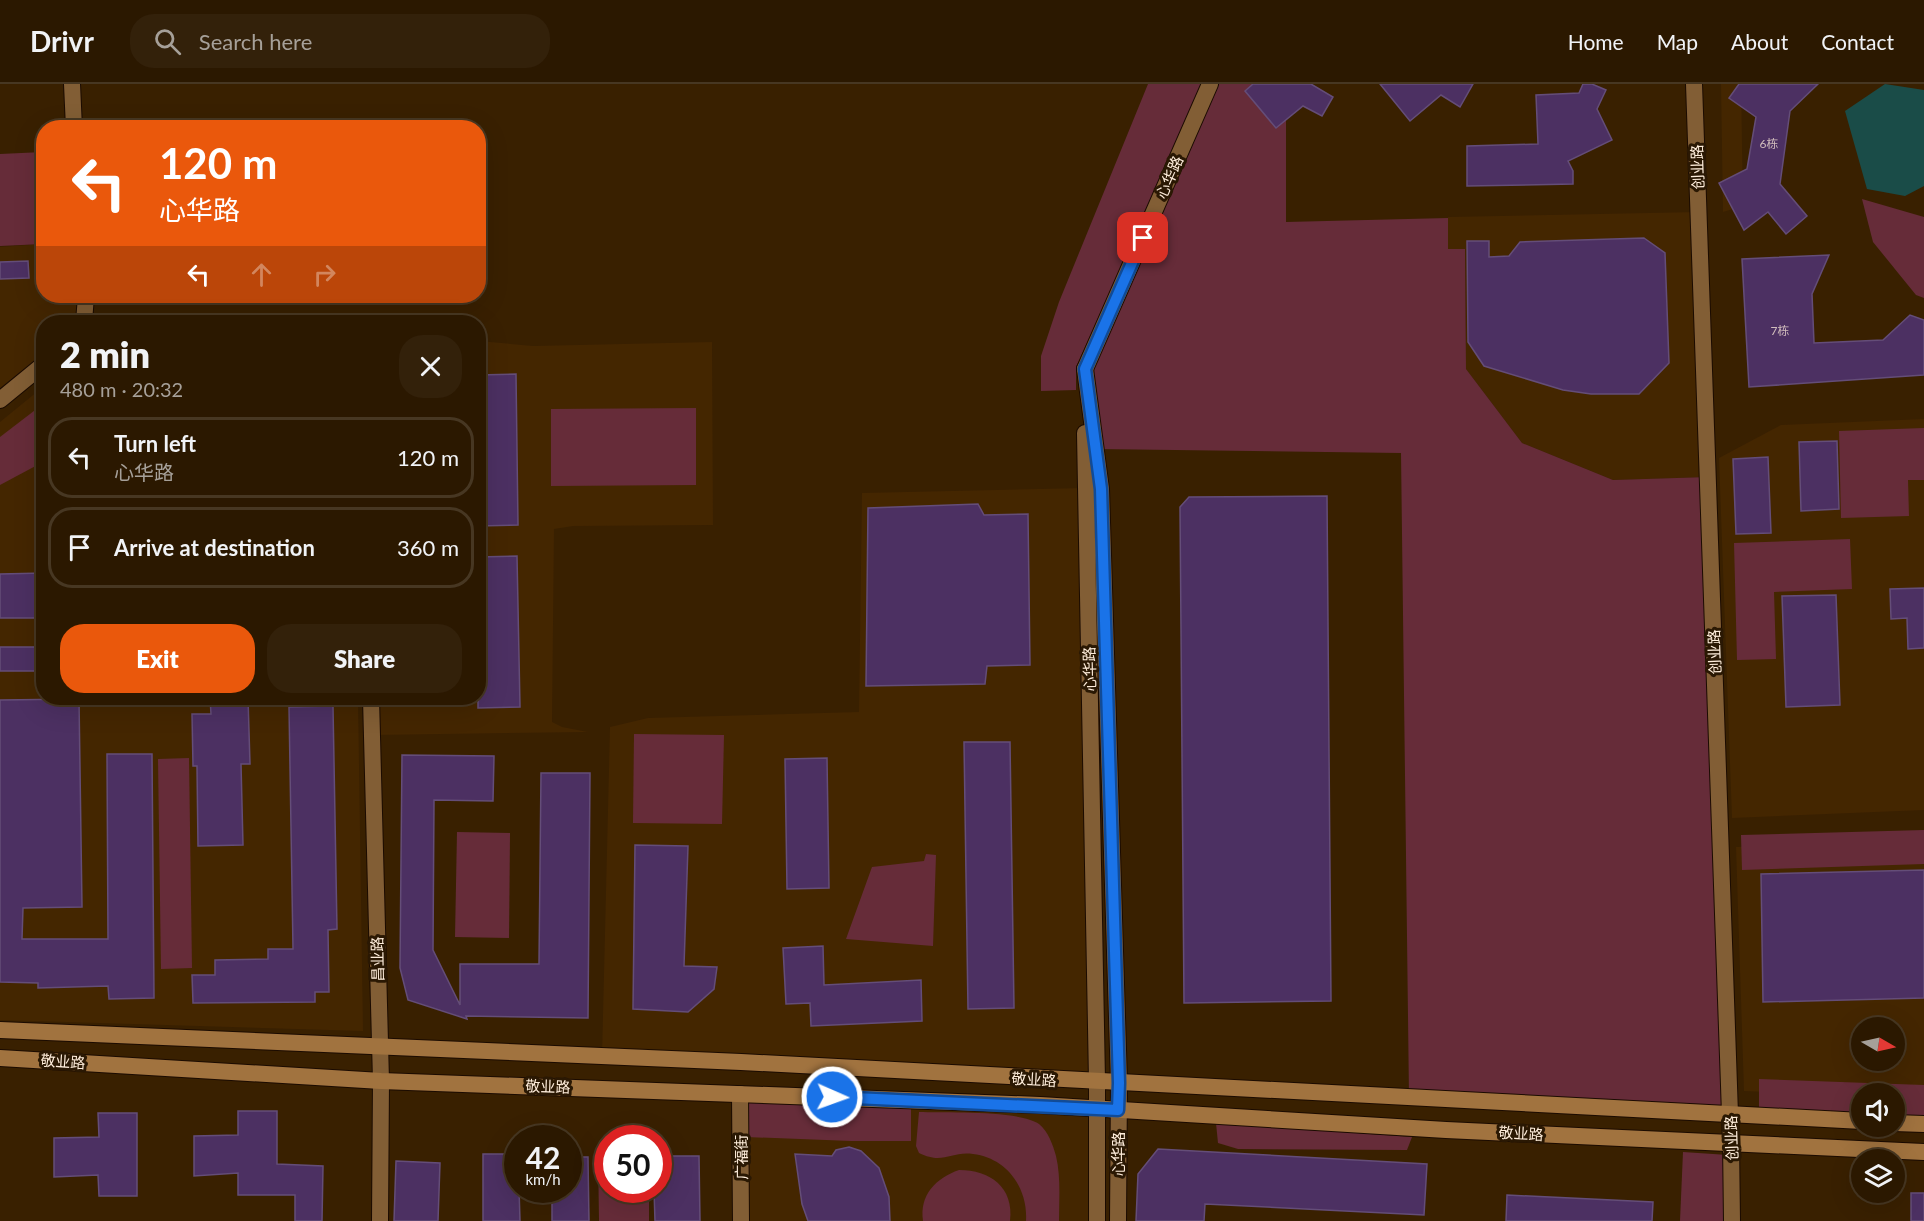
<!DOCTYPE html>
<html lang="en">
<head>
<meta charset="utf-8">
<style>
	:root { --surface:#2b1800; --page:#33210a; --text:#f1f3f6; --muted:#a6a099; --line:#473722; --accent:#ea580c }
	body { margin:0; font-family:Lato,"Noto Sans SC",sans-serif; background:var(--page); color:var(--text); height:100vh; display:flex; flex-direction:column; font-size:22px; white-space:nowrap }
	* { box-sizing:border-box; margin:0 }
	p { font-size:20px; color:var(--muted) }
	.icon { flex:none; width:33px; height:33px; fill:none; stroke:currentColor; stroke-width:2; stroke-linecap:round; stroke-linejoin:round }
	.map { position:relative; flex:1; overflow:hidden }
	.drawer { position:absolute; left:36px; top:231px; width:450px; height:390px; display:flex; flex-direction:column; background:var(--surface); border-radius:24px; box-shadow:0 6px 24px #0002,0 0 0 2px var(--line) }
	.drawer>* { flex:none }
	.top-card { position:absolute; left:36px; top:36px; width:450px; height:183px; border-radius:24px; box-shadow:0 6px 24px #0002,0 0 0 2px var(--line); background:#ea580c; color:#fff; overflow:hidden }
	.needle { width:39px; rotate:99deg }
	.tools { position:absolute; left:1851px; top:933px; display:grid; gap:12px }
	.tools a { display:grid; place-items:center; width:54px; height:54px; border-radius:50%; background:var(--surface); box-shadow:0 6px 24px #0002,0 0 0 2px var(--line); font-size:30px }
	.speed { position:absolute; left:504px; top:1041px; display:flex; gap:12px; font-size:30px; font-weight:700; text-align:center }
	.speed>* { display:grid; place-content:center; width:78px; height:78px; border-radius:50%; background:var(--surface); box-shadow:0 6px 24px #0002,0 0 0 2px var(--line); line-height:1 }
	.speed small { font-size:15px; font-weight:400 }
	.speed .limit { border:9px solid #d22; background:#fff; color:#111 }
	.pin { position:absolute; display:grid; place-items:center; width:51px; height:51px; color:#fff; margin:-26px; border-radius:12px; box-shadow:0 3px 9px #0006 }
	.me { position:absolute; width:66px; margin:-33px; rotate:92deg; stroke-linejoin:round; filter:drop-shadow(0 0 4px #0008) }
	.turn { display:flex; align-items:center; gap:21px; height:126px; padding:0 24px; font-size:27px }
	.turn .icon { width:78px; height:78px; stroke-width:2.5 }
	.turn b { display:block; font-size:42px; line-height:51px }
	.lanes { display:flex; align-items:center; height:57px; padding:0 24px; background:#0003; justify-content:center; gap:30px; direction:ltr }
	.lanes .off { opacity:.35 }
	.round { display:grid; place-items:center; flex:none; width:63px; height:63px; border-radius:24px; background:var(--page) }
	.summary { display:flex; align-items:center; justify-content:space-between; height:102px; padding:0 24px }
	h1 { font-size:36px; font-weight:800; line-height:45px }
	.primary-button { display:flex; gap:12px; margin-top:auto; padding:12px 24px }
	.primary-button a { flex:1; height:69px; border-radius:24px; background:var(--accent); color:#fff; font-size:24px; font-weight:800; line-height:69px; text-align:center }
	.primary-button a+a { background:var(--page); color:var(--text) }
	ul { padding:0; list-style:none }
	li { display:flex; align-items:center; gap:18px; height:81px; margin:0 12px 9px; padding:0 12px; border:3px solid var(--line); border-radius:24px }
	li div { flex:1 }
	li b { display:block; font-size:22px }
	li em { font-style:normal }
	header { display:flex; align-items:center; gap:36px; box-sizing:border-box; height:84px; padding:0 30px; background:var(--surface); border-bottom:2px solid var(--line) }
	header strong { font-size:28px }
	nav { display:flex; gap:33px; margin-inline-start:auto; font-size:21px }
	.search { width:420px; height:54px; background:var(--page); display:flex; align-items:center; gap:15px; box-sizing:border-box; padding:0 21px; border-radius:24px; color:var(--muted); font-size:22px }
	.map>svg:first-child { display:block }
	.built { fill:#442600; fill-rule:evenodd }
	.green { fill:#662c39 }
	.water { fill:#1a4c48 }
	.building { fill:#4c3062; stroke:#644d78; stroke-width:1.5 }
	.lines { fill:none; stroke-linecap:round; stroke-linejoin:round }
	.minor-casing { stroke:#1b0b00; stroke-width:18 }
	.tertiary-casing { stroke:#1b0b00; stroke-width:18 }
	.secondary-casing { stroke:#1b0b00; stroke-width:18 }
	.minor { stroke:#825e35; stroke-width:16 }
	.tertiary { stroke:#825e35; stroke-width:16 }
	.secondary { stroke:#a1733f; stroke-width:16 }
	.route-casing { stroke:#114b97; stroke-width:15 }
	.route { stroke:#1a73e8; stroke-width:10 }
	.labels { text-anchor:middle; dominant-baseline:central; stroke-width:6; stroke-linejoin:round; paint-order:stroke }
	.number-label { font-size:12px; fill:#d2bebd }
	.street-label { font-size:15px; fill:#feeddb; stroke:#2a1803 }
</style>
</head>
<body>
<header>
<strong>Drivr</strong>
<div class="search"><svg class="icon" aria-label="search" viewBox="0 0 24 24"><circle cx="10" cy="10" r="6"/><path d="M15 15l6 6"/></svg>Search here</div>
<nav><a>Home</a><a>Map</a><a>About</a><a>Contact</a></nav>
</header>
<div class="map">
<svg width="1924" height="1137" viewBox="0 0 1924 1137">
	<rect width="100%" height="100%" fill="#392000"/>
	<g class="built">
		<path d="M1721,0H1741L1743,122L1723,128Z"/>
		<path d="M1698,128L1708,393L1613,396L1522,359L1466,285L1465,166L1448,165V133Z"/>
		<path d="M43,160L44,212H78L76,238H44L43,273L0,310V163Z"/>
		<path d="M479,257L533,262L712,258L713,441L573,442L554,445L552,638L562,643L588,648L372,651L371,614H478Z"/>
		<path d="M43,303L44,614H358L363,947L0,936V338Z"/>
		<path d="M1924,335V726L1732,734L1719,374L1781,341Z"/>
		<path d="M1085,404L1096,997L602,972L610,643L648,634L859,628L862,409Z"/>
		<path d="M1924,759V1015L1894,1010H1862L1861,1012L1744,1007L1736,763ZM1862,944H1894V976H1862Z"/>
		<path d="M741,1010L1096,1025V1137H741Z"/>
	</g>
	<g class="green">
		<path d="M1148,0H1203L1076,283V306L1041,307V272L1059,218Z"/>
		<path d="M1212,0H1286V138L1448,134V165H1465L1466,285L1522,359L1613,396L1708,393L1730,1030L1409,1013L1401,369L1096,365L1086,285Z"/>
		<path d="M43,68V160L0,162V70Z"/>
		<path d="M1862,115L1924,133V214L1916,211L1873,158Z"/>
		<path d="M43,320V378L0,401V353Z"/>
		<path d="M696,324V401L551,402V325Z"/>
		<path d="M1924,344V396H1908L1909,432L1841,434L1839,347Z"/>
		<path d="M1850,455L1852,505L1774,508L1776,575L1737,576L1734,459Z"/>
		<path d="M634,650L724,651L722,740L633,739Z"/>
		<path d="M189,674L192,884L161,885L158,675Z"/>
		<path d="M1924,746V780L1742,786L1741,751Z"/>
		<path d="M457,748L510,749L509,854L455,853Z"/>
		<path d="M926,770L936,771L933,862L846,855L872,783L924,777Z"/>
		<path d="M1759,995L1924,1001V1033L1895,1032L1894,1010H1862L1861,1030L1759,1024Z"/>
		<path d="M748,1016L911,1023V1057H851L746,1053Z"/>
		<path d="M919,1028C945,1029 1020,1026 1039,1040C1048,1047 1053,1061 1056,1072C1061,1093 1059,1116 1059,1137H1026C1028,1104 1007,1074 973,1070C951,1067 943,1081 919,1069L916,1062Z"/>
		<path d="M1216,1039L1412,1053L1407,1066L1238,1065L1218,1059Z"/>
		<path d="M1683,1068L1728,1071L1726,1137H1680Z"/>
		<path d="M598,1069H607L608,1106H649V1137H599Z"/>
		<path d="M959,1086C990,1086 1014,1103 1010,1137H923C919,1111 936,1094 959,1086Z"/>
	</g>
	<path class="water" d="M1885,0L1924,6V102L1905,112L1867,105L1845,27Z"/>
	<g class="building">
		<path d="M1253,0H1311L1333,13L1322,32L1303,22L1276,44L1245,7Z"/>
		<path d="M1380,0H1473L1460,23L1441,11L1410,37Z"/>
		<path d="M1583,0H1592L1606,6L1597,25L1612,56L1568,77L1573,87V100L1467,102V62L1538,60L1536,11L1579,9Z"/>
		<path d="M1739,0H1818L1790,27L1780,100L1807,132L1786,150L1768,128L1744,146L1719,99L1747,85L1756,33L1729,14Z"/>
		<path d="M1644,154L1665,169L1669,279L1639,310H1591L1563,306L1484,282L1468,258L1467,157H1489V173L1509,172L1520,158Z"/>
		<path d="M1829,171L1812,210L1814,259L1883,256L1910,231L1924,236V291L1749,303L1742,175Z"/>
		<path d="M28,177L29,194L0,195V178Z"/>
		<path d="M516,290L518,441L478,442V291Z"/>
		<path d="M1837,357L1839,425L1801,427L1799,358Z"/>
		<path d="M1768,373L1771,449L1736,450L1733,375Z"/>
		<path d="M1327,412L1331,917L1184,919L1180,423L1189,413Z"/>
		<path d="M978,420L984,431L1028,430L1030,581L987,582L985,600L866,602L868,424Z"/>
		<path d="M517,472L520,623L478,624V473Z"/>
		<path d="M44,489V534H0V490Z"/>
		<path d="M1924,504V564L1908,565L1907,534L1891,535L1890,505Z"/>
		<path d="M1836,511L1840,621L1786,623L1782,512Z"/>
		<rect x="0" y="563" width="44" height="24"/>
		<path d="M210,614H248L250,680H241L243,761L198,762L197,682H193L192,630H211Z"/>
		<path d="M79,615L82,823L23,824L22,855H108L107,670H152L154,914L109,915L108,902L38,904V899L0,898V616Z"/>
		<path d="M333,622L337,845L328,846L329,908H315V918L193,919L192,891H215V876L268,875V865H293L289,623Z"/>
		<path d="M964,658H1010L1014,924L968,925Z"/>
		<path d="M402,671L494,672L493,717L434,716L433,866L460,921V880H539L541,689H590L588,934L466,932L467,935L408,916L400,884Z"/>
		<path d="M827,674L829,804L787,805L785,675Z"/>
		<path d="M635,761L688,762L684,882L717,883L714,905L688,928L633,925Z"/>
		<path d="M1924,786V914L1763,918L1761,790Z"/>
		<path d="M823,862L824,901L921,896L922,937L811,942L810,919L786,920L783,864Z"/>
		<path d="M238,1027H277V1080L323,1082L322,1137H295V1111H238V1089L194,1092V1052L238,1051Z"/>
		<path d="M98,1029H137V1112H99L98,1091L54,1093V1054L99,1053Z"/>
		<path d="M849,1063L861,1067L879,1084L889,1113L890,1137H808L802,1120L795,1070L832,1072L836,1066Z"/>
		<path d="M1158,1065L1427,1080L1424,1131L1205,1120L1204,1137H1136L1138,1090Z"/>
		<path d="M483,1070H518L520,1137H483Z"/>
		<path d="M658,1072H699L700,1137H655L654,1106H658Z"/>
		<path d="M568,1073H588L589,1137H552V1106H568Z"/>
		<path d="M396,1077L440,1079L438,1137H394Z"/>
		<rect x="1911" y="1109" width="13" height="28"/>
		<path d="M1507,1111L1653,1118L1652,1137H1506Z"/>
	</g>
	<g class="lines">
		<defs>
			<g id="minor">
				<path d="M72,0L74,44"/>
				<path d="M1694,0L1730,1030"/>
				<path d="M84,238L86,212"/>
				<path d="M1085,285L1210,0"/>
				<path d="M0,316L44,280"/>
				<path d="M371,614L381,997L380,1137"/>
				<path d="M740,1010L741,1137"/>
				<path d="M1731,1058L1732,1137"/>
			</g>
			<g id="tertiary">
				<path d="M1085,285L1101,405L1119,999L1118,1137"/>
				<path d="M1085,349L1097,997V1137"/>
				<path d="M1730,1030L1731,1058"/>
			</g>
			<g id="secondary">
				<path d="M0,946L741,978L1862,1037"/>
				<path d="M0,974L381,997L1040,1021L1446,1046L1924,1068"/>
				<path d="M1894,1039L1924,1040"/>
			</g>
		</defs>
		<use href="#minor" class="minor-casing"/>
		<use href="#tertiary" class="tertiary-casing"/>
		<use href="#secondary" class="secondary-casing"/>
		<use href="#minor" class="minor"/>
		<use href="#tertiary" class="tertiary"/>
		<use href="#secondary" class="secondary"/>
	</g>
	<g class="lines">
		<defs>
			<path id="route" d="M832,1013L1118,1026L1119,999L1101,405L1085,285L1143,154"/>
		</defs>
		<use href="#route" class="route-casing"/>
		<use href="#route" class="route"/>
	</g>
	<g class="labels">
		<g class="number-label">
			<text x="1769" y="59">6栋</text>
			<text x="1780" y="246">7栋</text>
		</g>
		<g class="street-label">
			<text transform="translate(1697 83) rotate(-92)">创业路</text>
			<text transform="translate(1169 93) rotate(-66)">心华路</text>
			<text transform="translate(1714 568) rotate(-92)">创业路</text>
			<text transform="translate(1089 585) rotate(-91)">心华路</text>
			<text transform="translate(377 875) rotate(-91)">昌业路</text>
			<text transform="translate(63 977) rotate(4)">敬业路</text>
			<text transform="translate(1034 995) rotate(3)">敬业路</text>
			<text transform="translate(548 1002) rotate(2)">敬业路</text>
			<text transform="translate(1521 1049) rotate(3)">敬业路</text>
			<text transform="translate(1731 1054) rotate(-92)">创业路</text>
			<text transform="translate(1118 1070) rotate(-90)">心华路</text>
			<text transform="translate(741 1073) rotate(-90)">广福街</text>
		</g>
	</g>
</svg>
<div class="tools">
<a><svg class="needle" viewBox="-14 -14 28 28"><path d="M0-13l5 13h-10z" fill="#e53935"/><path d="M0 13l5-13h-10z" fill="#a6a099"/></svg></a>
<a><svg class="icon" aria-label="sound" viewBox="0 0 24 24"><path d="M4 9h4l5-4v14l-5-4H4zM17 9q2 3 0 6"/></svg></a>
<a><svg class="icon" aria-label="layers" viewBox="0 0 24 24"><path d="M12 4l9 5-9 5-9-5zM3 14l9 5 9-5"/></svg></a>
</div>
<div class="speed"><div>42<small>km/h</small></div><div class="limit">50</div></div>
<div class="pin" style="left:1143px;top:154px;background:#d93025"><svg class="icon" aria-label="arrive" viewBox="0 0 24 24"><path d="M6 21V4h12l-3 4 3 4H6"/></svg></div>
<svg class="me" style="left:832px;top:1013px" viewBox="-20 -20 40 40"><circle r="17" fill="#1a73e8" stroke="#fff" stroke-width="3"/><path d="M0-11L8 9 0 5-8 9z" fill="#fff"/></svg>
<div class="top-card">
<div class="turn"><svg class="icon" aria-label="left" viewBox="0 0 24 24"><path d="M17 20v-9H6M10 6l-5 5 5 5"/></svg><div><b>120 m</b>心华路</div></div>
<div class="lanes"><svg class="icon" aria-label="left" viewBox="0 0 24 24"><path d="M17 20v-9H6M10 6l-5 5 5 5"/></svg><svg class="icon off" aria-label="ahead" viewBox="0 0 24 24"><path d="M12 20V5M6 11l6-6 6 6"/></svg><svg class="icon off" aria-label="right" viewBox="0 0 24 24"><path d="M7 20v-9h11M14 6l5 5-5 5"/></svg></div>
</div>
<section class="drawer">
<div class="summary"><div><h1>2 min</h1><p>480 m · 20:32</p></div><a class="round"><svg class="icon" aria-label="close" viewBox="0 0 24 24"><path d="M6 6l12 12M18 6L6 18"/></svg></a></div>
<ul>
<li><svg class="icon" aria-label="left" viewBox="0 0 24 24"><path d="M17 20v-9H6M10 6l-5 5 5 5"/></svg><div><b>Turn left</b><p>心华路</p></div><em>120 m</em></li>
<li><svg class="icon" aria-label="arrive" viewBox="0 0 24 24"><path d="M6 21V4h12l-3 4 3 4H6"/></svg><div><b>Arrive at destination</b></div><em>360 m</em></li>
</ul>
<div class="primary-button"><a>Exit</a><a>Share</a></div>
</section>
</div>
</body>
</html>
